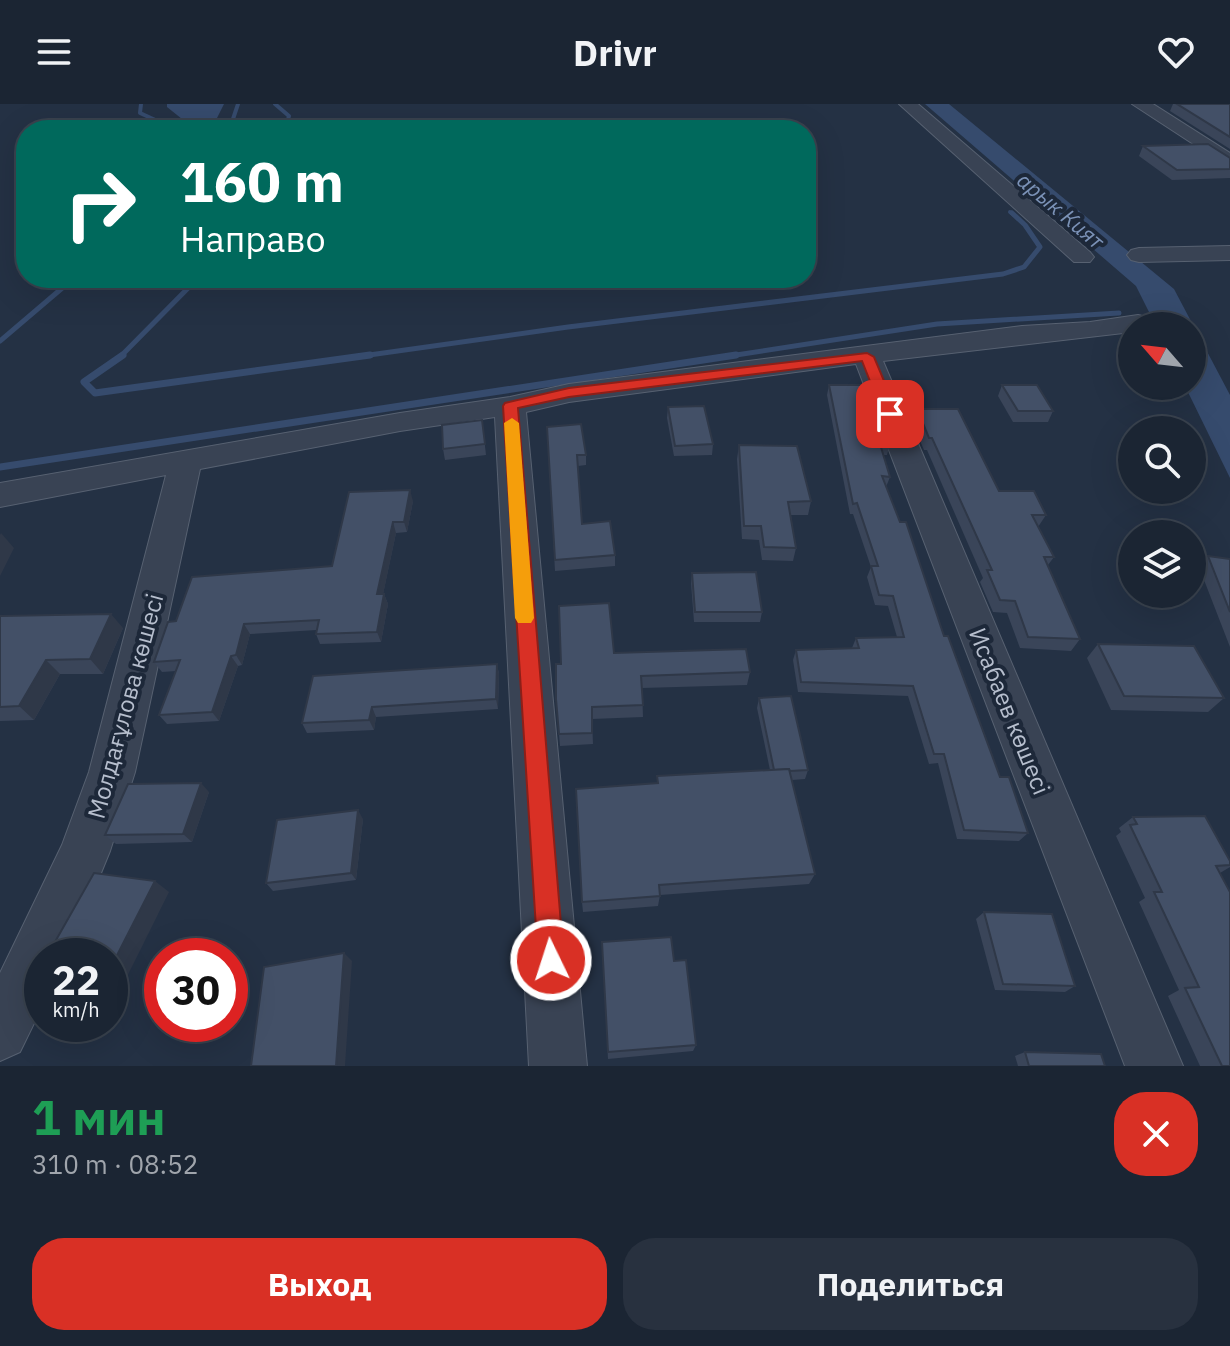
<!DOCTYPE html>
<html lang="ru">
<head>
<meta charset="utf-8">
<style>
	:root { --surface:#1b2533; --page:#28313f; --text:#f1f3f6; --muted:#a0a5ac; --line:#39424e; --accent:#d93025 }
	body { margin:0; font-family:"IBM Plex Sans",sans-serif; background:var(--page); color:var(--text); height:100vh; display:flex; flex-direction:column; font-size:30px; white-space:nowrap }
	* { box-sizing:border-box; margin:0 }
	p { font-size:26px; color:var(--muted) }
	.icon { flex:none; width:44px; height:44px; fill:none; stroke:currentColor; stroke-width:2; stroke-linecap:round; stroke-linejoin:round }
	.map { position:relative; height:962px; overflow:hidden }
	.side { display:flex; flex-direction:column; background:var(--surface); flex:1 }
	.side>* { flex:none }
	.top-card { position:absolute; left:16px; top:16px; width:800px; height:168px; border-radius:32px; box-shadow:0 8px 32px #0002,0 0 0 2px var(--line); background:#00695c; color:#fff; overflow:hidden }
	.needle { width:52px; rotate:298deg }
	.tools { position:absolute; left:1118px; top:208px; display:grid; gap:16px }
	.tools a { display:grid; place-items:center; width:88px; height:88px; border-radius:50%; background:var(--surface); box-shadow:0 8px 32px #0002,0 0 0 2px var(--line); font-size:40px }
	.speed { position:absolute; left:24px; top:834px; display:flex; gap:16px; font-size:40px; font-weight:700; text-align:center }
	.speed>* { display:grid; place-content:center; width:104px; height:104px; border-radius:50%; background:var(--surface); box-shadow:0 8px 32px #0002,0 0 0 2px var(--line); line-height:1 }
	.speed small { font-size:20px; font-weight:400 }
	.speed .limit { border:12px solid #d22; background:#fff; color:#111 }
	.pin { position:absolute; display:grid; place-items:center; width:68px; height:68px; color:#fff; margin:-34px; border-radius:16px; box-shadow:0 4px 12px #0006 }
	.me { position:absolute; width:88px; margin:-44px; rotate:356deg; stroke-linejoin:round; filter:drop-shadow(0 0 6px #0008) }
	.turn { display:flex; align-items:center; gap:28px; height:168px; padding:0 32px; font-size:36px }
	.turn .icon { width:104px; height:104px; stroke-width:2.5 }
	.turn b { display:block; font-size:56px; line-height:68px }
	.round { display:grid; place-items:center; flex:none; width:84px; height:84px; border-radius:32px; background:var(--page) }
	.summary { display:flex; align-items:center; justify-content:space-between; height:136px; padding:0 32px }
	h1 { font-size:48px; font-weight:700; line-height:60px; color:#1e9e55 }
	.action { display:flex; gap:16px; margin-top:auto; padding:16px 32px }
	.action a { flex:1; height:92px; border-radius:32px; background:var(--accent); color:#fff; font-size:32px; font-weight:700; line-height:92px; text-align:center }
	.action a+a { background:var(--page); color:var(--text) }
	header { display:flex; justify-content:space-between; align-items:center; height:104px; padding:0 32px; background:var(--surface); font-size:36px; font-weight:700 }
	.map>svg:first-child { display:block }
	.water { fill:#364b6d }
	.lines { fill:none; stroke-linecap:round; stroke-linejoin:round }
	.stream-far2 { stroke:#364b6d; stroke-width:4 }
	.stream-far1 { stroke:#364b6d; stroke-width:5 }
	.stream { stroke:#364b6d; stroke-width:7 }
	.minor-casing { stroke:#576171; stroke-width:2 }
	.minor { fill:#394354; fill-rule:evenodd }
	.wall { fill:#3a4559 }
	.shaded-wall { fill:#2f3848 }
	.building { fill:#435067; stroke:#2f3848; stroke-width:2 }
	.route { fill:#d93025; stroke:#8d1f18; stroke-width:2 }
	.slow { fill:#f59e0b }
	.labels { text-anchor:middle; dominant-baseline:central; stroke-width:8; stroke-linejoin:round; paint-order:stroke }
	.far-water-label { font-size:22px; font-style:italic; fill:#7b92b7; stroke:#1d2839 }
	.street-label { font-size:24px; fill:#b6becd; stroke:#1d2839 }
</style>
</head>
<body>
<header><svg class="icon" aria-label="menu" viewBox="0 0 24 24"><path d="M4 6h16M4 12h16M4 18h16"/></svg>Drivr<svg class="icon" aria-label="heart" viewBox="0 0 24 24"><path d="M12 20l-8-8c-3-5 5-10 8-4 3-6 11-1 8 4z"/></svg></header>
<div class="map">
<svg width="1230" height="962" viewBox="0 0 1230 962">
	<rect width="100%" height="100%" fill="#243144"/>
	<g class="water">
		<path d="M167,0H224L216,16L187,19L167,3Z"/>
		<path d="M925,0H949L1174,185L1230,291V374L1185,282H1192V222H1156L1136,182Z"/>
	</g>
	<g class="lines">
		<g class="stream-far2">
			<path d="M141,0L140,9L164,20"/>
			<path d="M275,0L289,12L285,26"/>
			<path d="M181,23L232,18"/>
			<path d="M234,26L232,18L238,0"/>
			<path d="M1010,108L1014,111"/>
		</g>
		<g class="stream-far1">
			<path d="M0,237L74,174"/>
			<path d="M120,253L198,174"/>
			<path d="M355,253L568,223L1003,170L1024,163L1040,143L1025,121L1012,109"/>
			<path d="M723,253L937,220L1119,209"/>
		</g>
		<g class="stream">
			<path d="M123,251L84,278L95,289L370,251"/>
			<path d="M0,363L736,251"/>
		</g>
		<defs>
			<g id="minor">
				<path d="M899,0H918L1090,148L1094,153L1090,158H1074Z"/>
				<path d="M1132,0H1153L1230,49V64Z"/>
				<path d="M1230,142V156L1139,158L1131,156L1127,151L1131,146L1139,144Z"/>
				<path d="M1138,211L1147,213L1151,219L1149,222H1132V228L883,257L1183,962H1125L856,260L569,298L526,308L587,962H529L495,313L400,327L200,365L135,668L110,747L67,852H42V903L20,948L0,957V869L62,741L89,668L166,371L0,403V379L400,309L510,293L569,280L1022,222L1090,218Z"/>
			</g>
		</defs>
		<use href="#minor" class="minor-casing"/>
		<use href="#minor" class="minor"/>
	</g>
	<g class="wall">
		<path d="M1173,0H1230V45L1170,7Z"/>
		<path d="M1143,42L1230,54V74L1172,76L1139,52Z"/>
		<path d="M829,281L890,340L887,351H883L890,373L886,383L1000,673L1028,729L1019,737L957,735L938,659L929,660L908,592L798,588L793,556L796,546L852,544L856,534L897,533L888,502L875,501L867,473L871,463L853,410H850L827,291Z"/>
		<path d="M1002,281L1053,307L1048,318H1013L998,292Z"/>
		<path d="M668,303L713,340L712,351L674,352L667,314Z"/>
		<path d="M917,305L999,387L1046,411L1038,423L1054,453L1048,461L1080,535L1071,547L1020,544L1007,509L993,508L980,478L983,474L927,346H924L912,318Z"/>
		<path d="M482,316L486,351L445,356L443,345Z"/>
		<path d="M547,323L586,351V361L578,362L582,420L615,451V462L555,467Z"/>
		<path d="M739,341L811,397L808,411H791L796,444L793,457L762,456L759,436L742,435L737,355Z"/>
		<path d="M413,397L407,428L396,429L383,490H384L388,500L381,538L320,540L316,530L317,526L250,530L242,561L238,562L219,617L167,620L159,611L176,567L162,568L154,558L176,517L332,462Z"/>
		<path d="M1208,452L1230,455V543L1199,463Z"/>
		<path d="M692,469L762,508L760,518H694L691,479Z"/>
		<path d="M0,512L123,524L103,570H60L34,616L0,617Z"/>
		<path d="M1098,540L1224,594L1208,608L1111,606L1087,554Z"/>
		<path d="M614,549L750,568L747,581L642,584L643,613L592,615L593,640L560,642L556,595L561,560Z"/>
		<path d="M497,560L499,570L498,605L376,613L374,626L307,629L302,619Z"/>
		<path d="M759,594L808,666L805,675L792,676L815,770L809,780L660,791L658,802L583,808L582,798L657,679V672L770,666L757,604Z"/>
		<path d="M209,688L192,738L116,740L105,731Z"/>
		<path d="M1133,713L1230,757V763L1220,769L1230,962H1200L1168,892L1179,886L1139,798L1145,794L1116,732L1121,728L1119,724Z"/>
		<path d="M363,715L356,776L273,787L266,779Z"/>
		<path d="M984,808L1075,882L1065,888L995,886L976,815Z"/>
		<path d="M602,838L674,857L696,941L693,947L608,955Z"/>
		<path d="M25,894L42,896V901Z"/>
		<path d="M1025,948L1105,962H1018L1015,952Z"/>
	</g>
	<g class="shaded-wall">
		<path d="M410,386L413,397L407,428L404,418Z"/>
		<path d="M393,418L396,429L381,500L377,490Z"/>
		<path d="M1,429L14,444L0,472V431Z"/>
		<path d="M384,490L388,500L381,538L377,528Z"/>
		<path d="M111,510L123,524L103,570L90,555Z"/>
		<path d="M244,520L250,530L242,561L236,551Z"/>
		<path d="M231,552L238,562L219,617L212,608Z"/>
		<path d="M46,556L60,570L34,616L19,602Z"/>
		<path d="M497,560L499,570L498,605L496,595Z"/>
		<path d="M372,603L376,613L374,626L369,616Z"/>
		<path d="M201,679L209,688L192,738L183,730Z"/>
		<path d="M358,706L363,715L356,776L351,769Z"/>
		<path d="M155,777L169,788L110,907V865Z"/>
		<path d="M344,849L352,857L345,962H336Z"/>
	</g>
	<g class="building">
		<path d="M1177,0H1230V33Z"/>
		<path d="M1208,40L1230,54V65L1177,66L1143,42Z"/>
		<path d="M829,281H867L889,336L890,340H880L890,373L882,372L900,418H906L944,532H948L1000,673H1009L1028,729L964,726L944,650H934L913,582L801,578L796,546L859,544L856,534L904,533L893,492L879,491L871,462H878L857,399L853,400Z"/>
		<path d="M1002,281H1037L1053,307H1018Z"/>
		<path d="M704,302L713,340L675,342L668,303Z"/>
		<path d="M917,305H958L999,387H1034L1046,411H1032L1054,453H1044L1080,535L1028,533L1015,497L1000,496L987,466H992L932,334H929Z"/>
		<path d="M482,316L485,340L443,345L442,321Z"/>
		<path d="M581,320L586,351H577L582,420L610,417L615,451L555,456L547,323Z"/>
		<path d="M739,341L797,342L811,397L788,398L796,444L764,443L761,422H744Z"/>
		<path d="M410,386L404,418H393L377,490H384L377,528L316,530L319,516L244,520L236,551L231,552L212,608L159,611L180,556L154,558L168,518L176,517L192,473L332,462L349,388Z"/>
		<path d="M1208,452L1230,455V508Z"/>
		<path d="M756,468L762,508H695L692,469Z"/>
		<path d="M609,499L614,549L746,545L750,568L641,572L643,601L592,603V629L559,630L556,595V560H561L559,502Z"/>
		<path d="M111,510L90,555L46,556L19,602L0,603V512Z"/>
		<path d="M1098,540L1194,542L1224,594L1124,592Z"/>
		<path d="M497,560L496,595L372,603L369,616L302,619L313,572Z"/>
		<path d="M791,592L808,666L790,667L789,665L774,666L759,594Z"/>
		<path d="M789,665L815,770L659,781L660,792L582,798L576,685L658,679L657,672Z"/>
		<path d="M201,679L183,730L105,731L128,680Z"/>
		<path d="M358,706L351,769L266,779L277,716Z"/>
		<path d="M1205,712L1230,757V761L1216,762L1230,788V962H1222L1185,884L1199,883L1154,788H1162L1130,721L1137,720L1133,713Z"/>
		<path d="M94,769L155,777L110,865V852H47Z"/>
		<path d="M984,808L1052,810L1075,882L1003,880Z"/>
		<path d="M671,833L674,857L686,856L696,941L608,948L602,838Z"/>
		<path d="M344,849L336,962H251L264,863Z"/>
		<path d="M42,860V896L25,894V889Z"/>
		<path d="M1025,948L1101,950L1105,962H1029Z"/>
	</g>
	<path class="route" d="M867,249L874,253L898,310L896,314H885L883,310L862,257L569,293L518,304L564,856L560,866L551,869L541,866L538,856L503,302L505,299L569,284Z"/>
	<path class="slow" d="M512,314L519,319L534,514L531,519H518L515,514L504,319Z"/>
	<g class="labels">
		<g class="far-water-label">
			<text transform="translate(1061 106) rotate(40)">арык Кият</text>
		</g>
		<g class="street-label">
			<text transform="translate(125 602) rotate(-75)">Молдағұлова көшесі</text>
			<text transform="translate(1010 607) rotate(68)">Исабаев көшесі</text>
		</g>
	</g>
</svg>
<div class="tools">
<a><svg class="needle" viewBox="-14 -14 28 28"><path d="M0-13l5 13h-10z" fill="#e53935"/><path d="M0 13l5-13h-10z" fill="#a0a5ac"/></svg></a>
<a><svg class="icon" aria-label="search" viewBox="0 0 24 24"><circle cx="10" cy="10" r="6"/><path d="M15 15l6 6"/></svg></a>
<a><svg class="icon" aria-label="layers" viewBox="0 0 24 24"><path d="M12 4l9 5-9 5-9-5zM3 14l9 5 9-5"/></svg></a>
</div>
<div class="speed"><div>22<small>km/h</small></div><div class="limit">30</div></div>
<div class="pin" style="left:890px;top:310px;background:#d93025"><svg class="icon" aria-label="arrive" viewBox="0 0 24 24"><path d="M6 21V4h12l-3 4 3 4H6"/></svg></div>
<svg class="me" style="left:551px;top:856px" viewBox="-20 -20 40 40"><circle r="17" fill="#d93025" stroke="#fff" stroke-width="3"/><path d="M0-11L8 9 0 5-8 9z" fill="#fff"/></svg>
<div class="top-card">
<div class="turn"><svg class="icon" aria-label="right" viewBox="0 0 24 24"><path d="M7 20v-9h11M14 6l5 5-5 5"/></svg><div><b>160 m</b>Направо</div></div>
</div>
</div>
<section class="side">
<div class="summary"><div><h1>1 мин</h1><p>310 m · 08:52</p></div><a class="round" style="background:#d93025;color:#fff"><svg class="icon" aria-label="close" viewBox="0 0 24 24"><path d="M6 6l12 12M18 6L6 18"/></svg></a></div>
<div class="action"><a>Выход</a><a>Поделиться</a></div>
</section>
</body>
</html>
